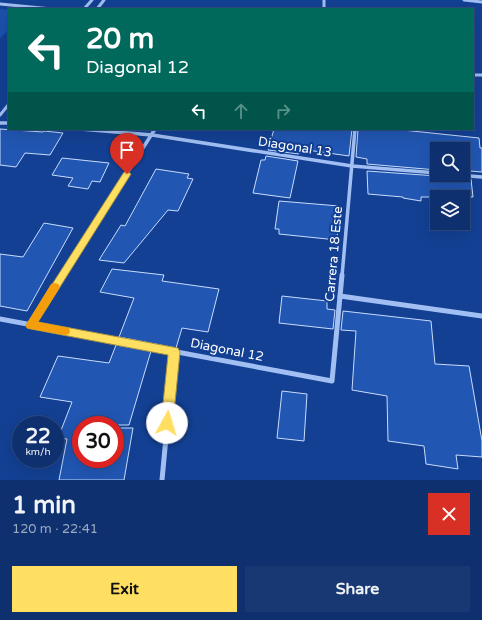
<!DOCTYPE html>
<html lang="en">
<head>
<meta charset="utf-8">
<style>
	:root { --surface:#0e306e; --page:#173873; --text:#f1f3f6; --muted:#9ba9c2; --line:#2e4b81; --accent:#ffdf62 }
	body { margin:0; font-family:"Varela Round",sans-serif; background:var(--page); color:var(--text); height:100vh; display:flex; flex-direction:column; font-size:15px; white-space:nowrap }
	* { box-sizing:border-box; margin:0 }
	p { font-size:13px; color:var(--muted) }
	.icon { flex:none; width:22px; height:22px; fill:none; stroke:currentColor; stroke-width:2; stroke-linecap:round; stroke-linejoin:round }
	.map { position:relative; height:480px; overflow:hidden }
	.drawer { display:flex; flex-direction:column; background:var(--surface); flex:1 }
	.drawer>* { flex:none }
	.banner { position:absolute; left:8px; top:8px; width:466px; height:122px; border-radius:0px; box-shadow:0 4px 16px #0002,0 0 0 1px var(--line); background:#00695c; color:#fff; overflow:hidden }
	.tools { position:absolute; left:430px; top:142px; display:grid; gap:8px }
	.tools a { display:grid; place-items:center; width:40px; height:40px; border-radius:0px; background:var(--surface); box-shadow:0 4px 16px #0002,0 0 0 1px var(--line); font-size:20px }
	.speed { position:absolute; left:12px; top:416px; display:flex; gap:8px; font-size:20px; font-weight:700; text-align:center }
	.speed>* { display:grid; place-content:center; width:52px; height:52px; border-radius:50%; background:var(--surface); box-shadow:0 4px 16px #0002,0 0 0 1px var(--line); line-height:1 }
	.speed small { font-size:10px; font-weight:400 }
	.speed .limit { border:6px solid #d22; background:#fff; color:#111 }
	.pin { position:absolute; display:grid; place-items:center; width:34px; height:34px; color:#fff; margin:-41px -17px; border-radius:50% 50% 50% 0; rotate:-45deg; box-shadow:0 0 4px #0007 }
	.pin .icon { rotate:45deg }
	.me { position:absolute; width:44px; margin:-22px; rotate:6deg; stroke-linejoin:round; filter:drop-shadow(0 0 3px #0008) }
	.turn { display:flex; align-items:center; gap:14px; height:84px; padding:0 12px; font-size:18px }
	.turn .icon { width:52px; height:52px; stroke-width:2.5 }
	.turn b { display:block; font-size:28px; line-height:34px }
	.lanes { display:flex; align-items:center; height:38px; padding:0 12px; background:#0003; justify-content:center; gap:20px; direction:ltr }
	.lanes .off { opacity:.35 }
	.round { display:grid; place-items:center; flex:none; width:42px; height:42px; border-radius:0px; background:var(--page) }
	.headline { display:flex; align-items:center; justify-content:space-between; height:68px; padding:0 12px }
	h1 { font-size:24px; font-weight:800; line-height:30px }
	.cta { display:flex; gap:8px; margin-top:auto; padding:8px 12px }
	.cta a { flex:1; height:46px; border-radius:0px; background:var(--accent); color:#111; font-size:16px; font-weight:800; line-height:46px; text-align:center }
	.cta a+a { background:var(--page); color:var(--text) }
	.map>svg:first-child { display:block }
	.green { fill:#1b51ad }
	.building { fill:#2156b2; stroke:#c8dcfd }
	.lines { fill:none; stroke-linecap:round; stroke-linejoin:round }
	.street-far2 { stroke:#a1bff2; stroke-width:3 }
	.street-far1 { stroke:#a1bff2; stroke-width:3.5 }
	.street { stroke:#a1bff2; stroke-width:5 }
	.route { fill:#ffdf62; stroke:#a69140 }
	.slow { fill:#f59e0b }
	.labels { text-anchor:middle; dominant-baseline:central; stroke-width:4; stroke-linejoin:round; paint-order:stroke }
	.street-label { font-size:13px; fill:#fff; stroke:#134093 }
</style>
</head>
<body>
<div class="map">
<svg width="482" height="480" viewBox="0 0 482 480">
	<rect width="100%" height="100%" fill="#134093"/>
	<path class="green" d="M0,9L9,10V29L0,38Z"/>
	<g class="building">
		<path d="M0,129L43,132L44,131L63,133L50,155L25,153L16,167L0,165Z"/>
		<path d="M274,129H352L349,156L300,149L299,154L268,150Z"/>
		<path d="M358,129H393L479,138L480,148H482V172L470,171V173L463,172V149H437V170L367,164V159L356,157Z"/>
		<path d="M266,156L298,161L290,198L253,193L261,160H265Z"/>
		<path d="M62,158L109,163L100,182L92,181L88,189L68,186L73,178L52,175Z"/>
		<path d="M156,169L189,174L187,178L193,179L178,211L168,210L124,263L99,260L121,225L125,226Z"/>
		<path d="M367,171L437,176L454,175L456,178L471,179L473,197H421V201L403,198V197L368,194Z"/>
		<path d="M279,201L339,206L337,240L279,234V229H275Z"/>
		<path d="M44,223L73,228L27,311L0,306V254L23,257Z"/>
		<path d="M112,269L164,275L162,281L219,289L208,332L182,328L176,348L119,337L134,298L100,292Z"/>
		<path d="M282,296L327,301V309L335,310L333,329L279,323Z"/>
		<path d="M343,311L431,321L435,364L469,366L482,441V457L456,455L458,469L426,464L424,446L388,441L387,396L352,390L356,331L341,330Z"/>
		<path d="M116,345L151,351L129,425H81V459H115V428H133L124,480H59L67,439L58,438L72,402L40,397L58,356L109,363Z"/>
		<path d="M282,391L307,394L304,441L277,438Z"/>
	</g>
	<g class="lines">
		<g class="street-far2">
			<path d="M324,0V9"/>
			<path d="M464,0L482,2"/>
			<path d="M0,4L52,9"/>
			<path d="M84,9L92,0"/>
			<path d="M97,9L104,0"/>
			<path d="M473,75H482"/>
			<path d="M0,115L9,104"/>
		</g>
		<g class="street-far1">
			<path d="M0,123H9"/>
			<path d="M80,129L152,135L352,166L437,173"/>
			<path d="M457,175L482,177"/>
			<path d="M62,276L155,129"/>
			<path d="M342,276L355,129"/>
		</g>
		<g class="street">
			<path d="M340,296L482,316"/>
			<path d="M0,319L332,381L342,275"/>
			<path d="M31,325L63,275"/>
			<path d="M162,480L174,352"/>
		</g>
	</g>
	<path class="route" d="M127,171L131,174L38,322L178,348L180,352L173,423L171,427L167,428L163,427L161,423L168,355L31,329L27,328L26,325L124,172Z"/>
	<path class="slow" d="M55,283L58,284L60,287L38,322L69,328L70,331L69,334L65,335L31,329L27,328L26,325L51,284Z"/>
	<g class="labels">
		<g class="street-label">
			<text transform="translate(295 147) rotate(9)">Diagonal 13</text>
			<text transform="translate(334 254) rotate(-85)">Carrera 18 Este</text>
			<text transform="translate(227 350) rotate(11)">Diagonal 12</text>
		</g>
	</g>
</svg>
<div class="tools">
<a><svg class="icon" aria-label="search" viewBox="0 0 24 24"><circle cx="10" cy="10" r="6"/><path d="M15 15l6 6"/></svg></a>
<a><svg class="icon" aria-label="layers" viewBox="0 0 24 24"><path d="M12 4l9 5-9 5-9-5zM3 14l9 5 9-5"/></svg></a>
</div>
<div class="speed"><div>22<small>km/h</small></div><div class="limit">30</div></div>
<div class="pin" style="left:127px;top:174px;background:#d93025"><svg class="icon" aria-label="arrive" viewBox="0 0 24 24"><path d="M6 21V4h12l-3 4 3 4H6"/></svg></div>
<svg class="me" style="left:167px;top:423px" viewBox="-20 -20 40 40"><circle r="19" fill="#fff"/><path d="M0-13L10 11 0 6-10 11z" fill="#ffdf62"/></svg>
<div class="banner">
<div class="turn"><svg class="icon" aria-label="left" viewBox="0 0 24 24"><path d="M17 20v-9H6M10 6l-5 5 5 5"/></svg><div><b>20 m</b>Diagonal 12</div></div>
<div class="lanes"><svg class="icon" aria-label="left" viewBox="0 0 24 24"><path d="M17 20v-9H6M10 6l-5 5 5 5"/></svg><svg class="icon off" aria-label="ahead" viewBox="0 0 24 24"><path d="M12 20V5M6 11l6-6 6 6"/></svg><svg class="icon off" aria-label="right" viewBox="0 0 24 24"><path d="M7 20v-9h11M14 6l5 5-5 5"/></svg></div>
</div>
</div>
<section class="drawer">
<div class="headline"><div><h1>1 min</h1><p>120 m · 22:41</p></div><a class="round" style="background:#d93025;color:#fff"><svg class="icon" aria-label="close" viewBox="0 0 24 24"><path d="M6 6l12 12M18 6L6 18"/></svg></a></div>
<div class="cta"><a>Exit</a><a>Share</a></div>
</section>
</body>
</html>
